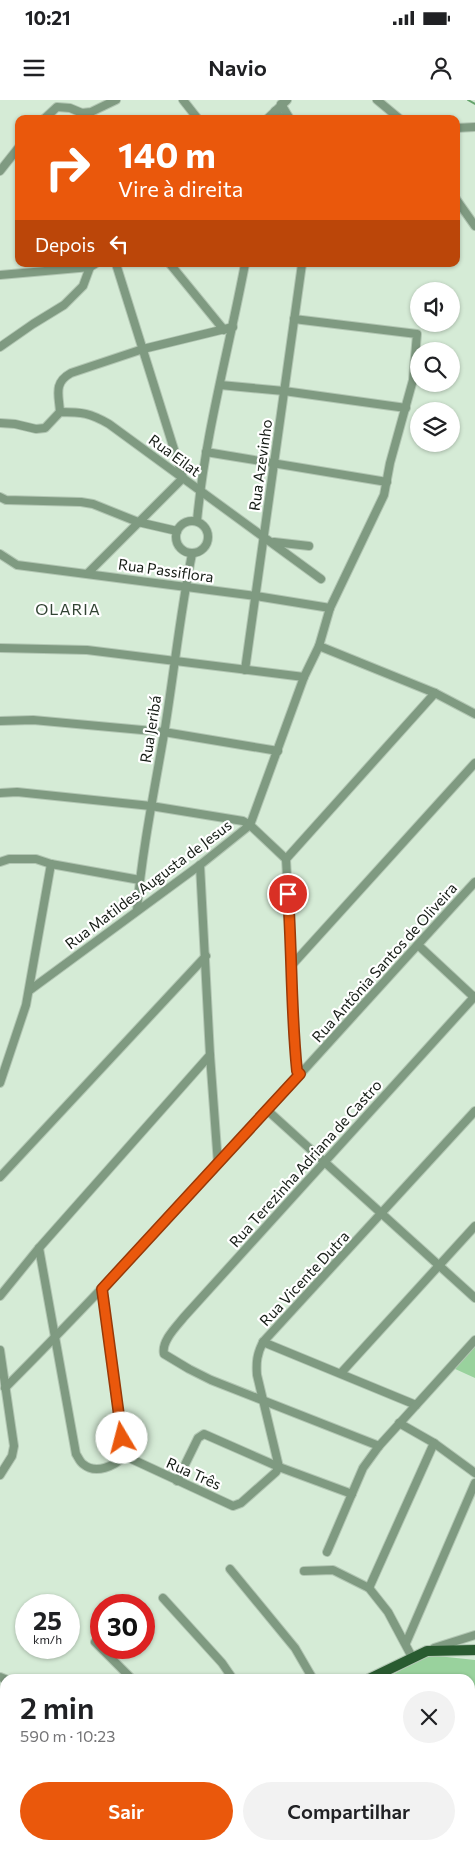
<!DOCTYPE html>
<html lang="pt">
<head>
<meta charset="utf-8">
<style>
	:root { --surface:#fff; --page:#f2f2f2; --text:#202124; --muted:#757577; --accent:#ea580c }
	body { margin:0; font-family:Commissioner,sans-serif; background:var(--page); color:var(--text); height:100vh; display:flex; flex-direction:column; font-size:19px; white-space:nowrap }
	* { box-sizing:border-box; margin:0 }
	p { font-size:16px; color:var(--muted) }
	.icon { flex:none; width:28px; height:28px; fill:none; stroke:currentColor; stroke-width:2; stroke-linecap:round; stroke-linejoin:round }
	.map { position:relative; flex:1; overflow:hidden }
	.details { position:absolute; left:0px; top:1574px; width:475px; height:176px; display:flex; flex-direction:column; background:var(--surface); border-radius:15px 15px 0 0; box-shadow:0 1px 4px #0004 }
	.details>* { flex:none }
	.top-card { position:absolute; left:15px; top:15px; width:445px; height:152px; border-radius:10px; box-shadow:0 1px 4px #0004; background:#ea580c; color:#fff; overflow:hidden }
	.fabs { position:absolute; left:410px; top:182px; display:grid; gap:10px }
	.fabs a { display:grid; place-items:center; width:50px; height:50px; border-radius:50%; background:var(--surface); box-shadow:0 1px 4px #0004; font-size:25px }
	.speed { position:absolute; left:15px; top:1494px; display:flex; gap:10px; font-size:25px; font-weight:700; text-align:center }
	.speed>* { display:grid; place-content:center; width:65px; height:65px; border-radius:50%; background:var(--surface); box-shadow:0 1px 4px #0004; line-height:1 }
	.speed small { font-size:12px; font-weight:400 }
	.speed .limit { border:8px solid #d22; background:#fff; color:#111 }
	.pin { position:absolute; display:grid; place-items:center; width:42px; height:42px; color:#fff; margin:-21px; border:2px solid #fff; border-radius:50%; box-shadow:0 1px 5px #0007 }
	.me { position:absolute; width:55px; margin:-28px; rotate:352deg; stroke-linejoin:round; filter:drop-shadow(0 0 4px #0008) }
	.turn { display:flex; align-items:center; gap:18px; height:105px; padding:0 20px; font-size:22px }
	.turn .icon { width:65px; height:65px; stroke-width:2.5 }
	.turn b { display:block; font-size:35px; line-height:42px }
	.then { display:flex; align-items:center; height:48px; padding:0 20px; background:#0003; gap:10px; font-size:19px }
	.round { display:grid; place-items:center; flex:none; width:52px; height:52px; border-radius:26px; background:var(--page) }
	.overview { display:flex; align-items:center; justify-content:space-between; height:85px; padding:0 20px }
	h1 { font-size:30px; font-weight:600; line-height:38px }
	.primary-button { display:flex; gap:10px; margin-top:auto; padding:10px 20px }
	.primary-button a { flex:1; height:58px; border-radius:30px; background:var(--accent); color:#fff; font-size:20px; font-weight:600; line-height:58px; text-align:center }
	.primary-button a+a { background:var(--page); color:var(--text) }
	.status { display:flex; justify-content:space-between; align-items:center; height:35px; padding:0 25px; background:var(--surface); direction:ltr }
	.status svg { height:14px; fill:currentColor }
	header { display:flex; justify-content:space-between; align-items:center; height:65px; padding:0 20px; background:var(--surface); font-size:22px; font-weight:600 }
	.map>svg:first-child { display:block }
	.green { fill:#99d29d }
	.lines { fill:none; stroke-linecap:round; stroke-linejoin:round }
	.stream { stroke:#65a46c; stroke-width:2 }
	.minor-casing { stroke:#b2c6b3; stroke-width:10 }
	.major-casing { stroke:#b2c6b3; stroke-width:12 }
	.minor { stroke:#7f9a81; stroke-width:8 }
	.major { stroke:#295b30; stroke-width:10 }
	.route-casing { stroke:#983908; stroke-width:12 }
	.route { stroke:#ea580c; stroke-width:9 }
	.labels { text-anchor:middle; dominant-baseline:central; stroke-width:4.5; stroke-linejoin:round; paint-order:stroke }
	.street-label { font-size:15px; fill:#151c15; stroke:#fff }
	.neighbourhood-label { font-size:16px; letter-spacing:1px; fill:#324434; stroke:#fff }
</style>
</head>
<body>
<div class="status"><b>10:21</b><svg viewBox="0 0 49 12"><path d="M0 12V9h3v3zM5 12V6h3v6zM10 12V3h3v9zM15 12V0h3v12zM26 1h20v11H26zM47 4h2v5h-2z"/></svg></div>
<header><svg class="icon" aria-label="menu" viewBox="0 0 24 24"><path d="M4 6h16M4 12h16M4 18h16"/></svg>Navio<svg class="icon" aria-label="person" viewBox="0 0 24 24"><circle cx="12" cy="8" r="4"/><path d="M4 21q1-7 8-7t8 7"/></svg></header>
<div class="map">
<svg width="475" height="1749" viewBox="0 0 475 1749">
	<rect width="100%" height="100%" fill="#d5ebd6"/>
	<g class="green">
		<path d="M475,1244V1278L453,1268Z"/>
		<path d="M428,1555L475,1560V1617L470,1618V1579H385Z"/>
		<path d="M475,1619V1749H324L322,1745H470V1620Z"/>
	</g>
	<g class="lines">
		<path class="stream" d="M468,0L475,4"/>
		<defs>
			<g id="minor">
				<path d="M183,0L198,19"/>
				<path d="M377,0L400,19"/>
				<path d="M281,4L290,19"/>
				<path d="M275,11L282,19"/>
				<path d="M44,19L57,7L70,8L82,13L91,12L116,0"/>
				<path d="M267,19L287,0"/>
				<path d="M456,28L475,27"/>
				<path d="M0,71L19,47"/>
				<path d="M456,99L475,126"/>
				<path d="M170,164L224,230"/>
				<path d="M0,175L90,167L95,164"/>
				<path d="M0,247L33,224L64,205L83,186L90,167"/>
				<path d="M220,285L284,291L406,308"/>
				<path d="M60,312C59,295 53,283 71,273L143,249L233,227"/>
				<path d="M0,323L15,324L36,329L45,328L60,312C82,312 90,313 109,324L321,479"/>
				<path d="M206,352L387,382"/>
				<path d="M0,397L6,400L81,402L93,404L138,422L177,431"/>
				<circle cx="192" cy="437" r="16"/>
				<path d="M197,421C205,334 229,249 245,164"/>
				<path d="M274,442L309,446"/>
				<path d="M0,454L17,465L256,496L330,508"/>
				<path d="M88,473L183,378L116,164"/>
				<path d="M319,546L435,593L475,614"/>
				<path d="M0,548L87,550L304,577"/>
				<path d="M245,570L302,164"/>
				<path d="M0,621L33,620L164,632L278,651"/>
				<path d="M0,693L17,692L151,706L243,721L250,725L286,759L292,865L293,931L297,971L300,974"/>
				<path d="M286,759L435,593"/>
				<path d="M0,762L9,759H36L51,764L140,780"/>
				<path d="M200,765L210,955L218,1064"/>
				<path d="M137,810C142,751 154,692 164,634C174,574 180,513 192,454"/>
				<path d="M418,845L475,898"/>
				<path d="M292,865L475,663"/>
				<path d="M30,890L200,765L250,725L304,577L319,546L330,508L384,395L390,363L413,280L417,234L294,219"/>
				<path d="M0,983L26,905L51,764"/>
				<path d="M267,1010L475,1198"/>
				<path d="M0,1077L206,856"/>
				<path d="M39,1148L76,1354C78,1357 80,1362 83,1364C96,1375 114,1366 125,1356"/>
				<path d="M102,1189L125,1356"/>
				<path d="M0,1196L39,1148L210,955"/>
				<path d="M263,1242L416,1305"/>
				<path d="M0,1250L14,1346L12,1356L0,1375"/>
				<path d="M341,1273L475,1126"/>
				<path d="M5,1288C167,1125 319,952 475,782"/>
				<path d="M399,1323L434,1343L475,1373"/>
				<path d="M379,1346L211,1280L189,1269L164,1254C161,1241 177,1226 184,1217L475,896"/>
				<path d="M125,1356L233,1406L241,1403L276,1372L279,1367L257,1275C256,1262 257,1254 263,1242L475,1011"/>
				<path d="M177,1381L198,1338L204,1334L279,1367L352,1394"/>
				<path d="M327,1452L363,1368L379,1346L475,1240"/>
				<path d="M230,1469L295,1548L313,1579"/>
				<path d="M304,1471L333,1470L369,1488L388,1512L412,1557"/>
				<path d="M369,1488L434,1343"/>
				<path d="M163,1498L222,1563L233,1579"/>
				<path d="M95,1542L132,1579"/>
				<path d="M406,1543L475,1383"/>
				<path d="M434,1548L475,1535"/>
				<path d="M0,1577L5,1579"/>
				<path d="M0,1652L5,1655"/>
				<path d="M150,1745L152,1749"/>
				<path d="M234,1745L236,1749"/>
				<path d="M317,1745L319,1749"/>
			</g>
			<g id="major">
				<path d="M369,1579L427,1551L475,1550"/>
				<path d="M36,1749L44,1745"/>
			</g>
		</defs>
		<use href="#minor" class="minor-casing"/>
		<use href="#major" class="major-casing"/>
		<use href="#minor" class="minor"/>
		<use href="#major" class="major"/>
	</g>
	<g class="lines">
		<defs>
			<path id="route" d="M122,1338L102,1189L300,974L297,971C291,912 292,853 288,794"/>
		</defs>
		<use href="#route" class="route-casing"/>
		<use href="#route" class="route"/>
	</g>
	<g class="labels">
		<g class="street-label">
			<text transform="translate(175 355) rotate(36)">Rua Eilat</text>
			<text transform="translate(260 365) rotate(-82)">Rua Azevinho</text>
			<text transform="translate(166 470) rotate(8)">Rua Passiflora</text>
			<text transform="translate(150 629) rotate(-81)">Rua Jeribá</text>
			<text transform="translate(148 784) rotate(-37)">Rua Matildes Augusta de Jesus</text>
			<text transform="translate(384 862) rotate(-48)">Rua Antônia Santos de Oliveira</text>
			<text transform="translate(305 1063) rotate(-48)">Rua Terezinha Adriana de Castro</text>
			<text transform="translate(304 1178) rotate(-47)">Rua Vicente Dutra</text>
			<text transform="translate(194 1373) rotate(24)">Rua Três</text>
		</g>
		<g class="neighbourhood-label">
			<text x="68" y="508">OLARIA</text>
		</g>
	</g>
</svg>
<div class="fabs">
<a><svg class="icon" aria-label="sound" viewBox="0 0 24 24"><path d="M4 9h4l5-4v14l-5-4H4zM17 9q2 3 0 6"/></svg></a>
<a><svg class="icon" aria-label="search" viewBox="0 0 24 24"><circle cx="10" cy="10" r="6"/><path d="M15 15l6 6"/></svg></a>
<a><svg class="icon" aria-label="layers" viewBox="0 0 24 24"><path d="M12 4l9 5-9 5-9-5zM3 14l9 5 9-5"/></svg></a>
</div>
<div class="speed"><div>25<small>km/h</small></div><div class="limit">30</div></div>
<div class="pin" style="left:288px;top:794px;background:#d93025"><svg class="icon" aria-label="arrive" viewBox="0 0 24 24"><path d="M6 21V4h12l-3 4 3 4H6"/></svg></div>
<svg class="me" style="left:122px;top:1338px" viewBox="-20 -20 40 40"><circle r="19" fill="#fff"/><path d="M0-13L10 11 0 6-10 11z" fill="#ea580c"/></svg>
<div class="top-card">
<div class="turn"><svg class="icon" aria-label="right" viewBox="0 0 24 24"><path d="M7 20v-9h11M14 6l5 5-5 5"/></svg><div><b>140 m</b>Vire à direita</div></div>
<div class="then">Depois<svg class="icon" aria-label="left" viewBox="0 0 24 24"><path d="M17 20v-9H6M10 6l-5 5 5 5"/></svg></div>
</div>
<section class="details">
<div class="overview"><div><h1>2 min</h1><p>590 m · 10:23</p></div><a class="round"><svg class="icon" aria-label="close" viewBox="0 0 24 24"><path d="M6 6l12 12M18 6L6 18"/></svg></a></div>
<div class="primary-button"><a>Sair</a><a>Compartilhar</a></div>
</section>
</div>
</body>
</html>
